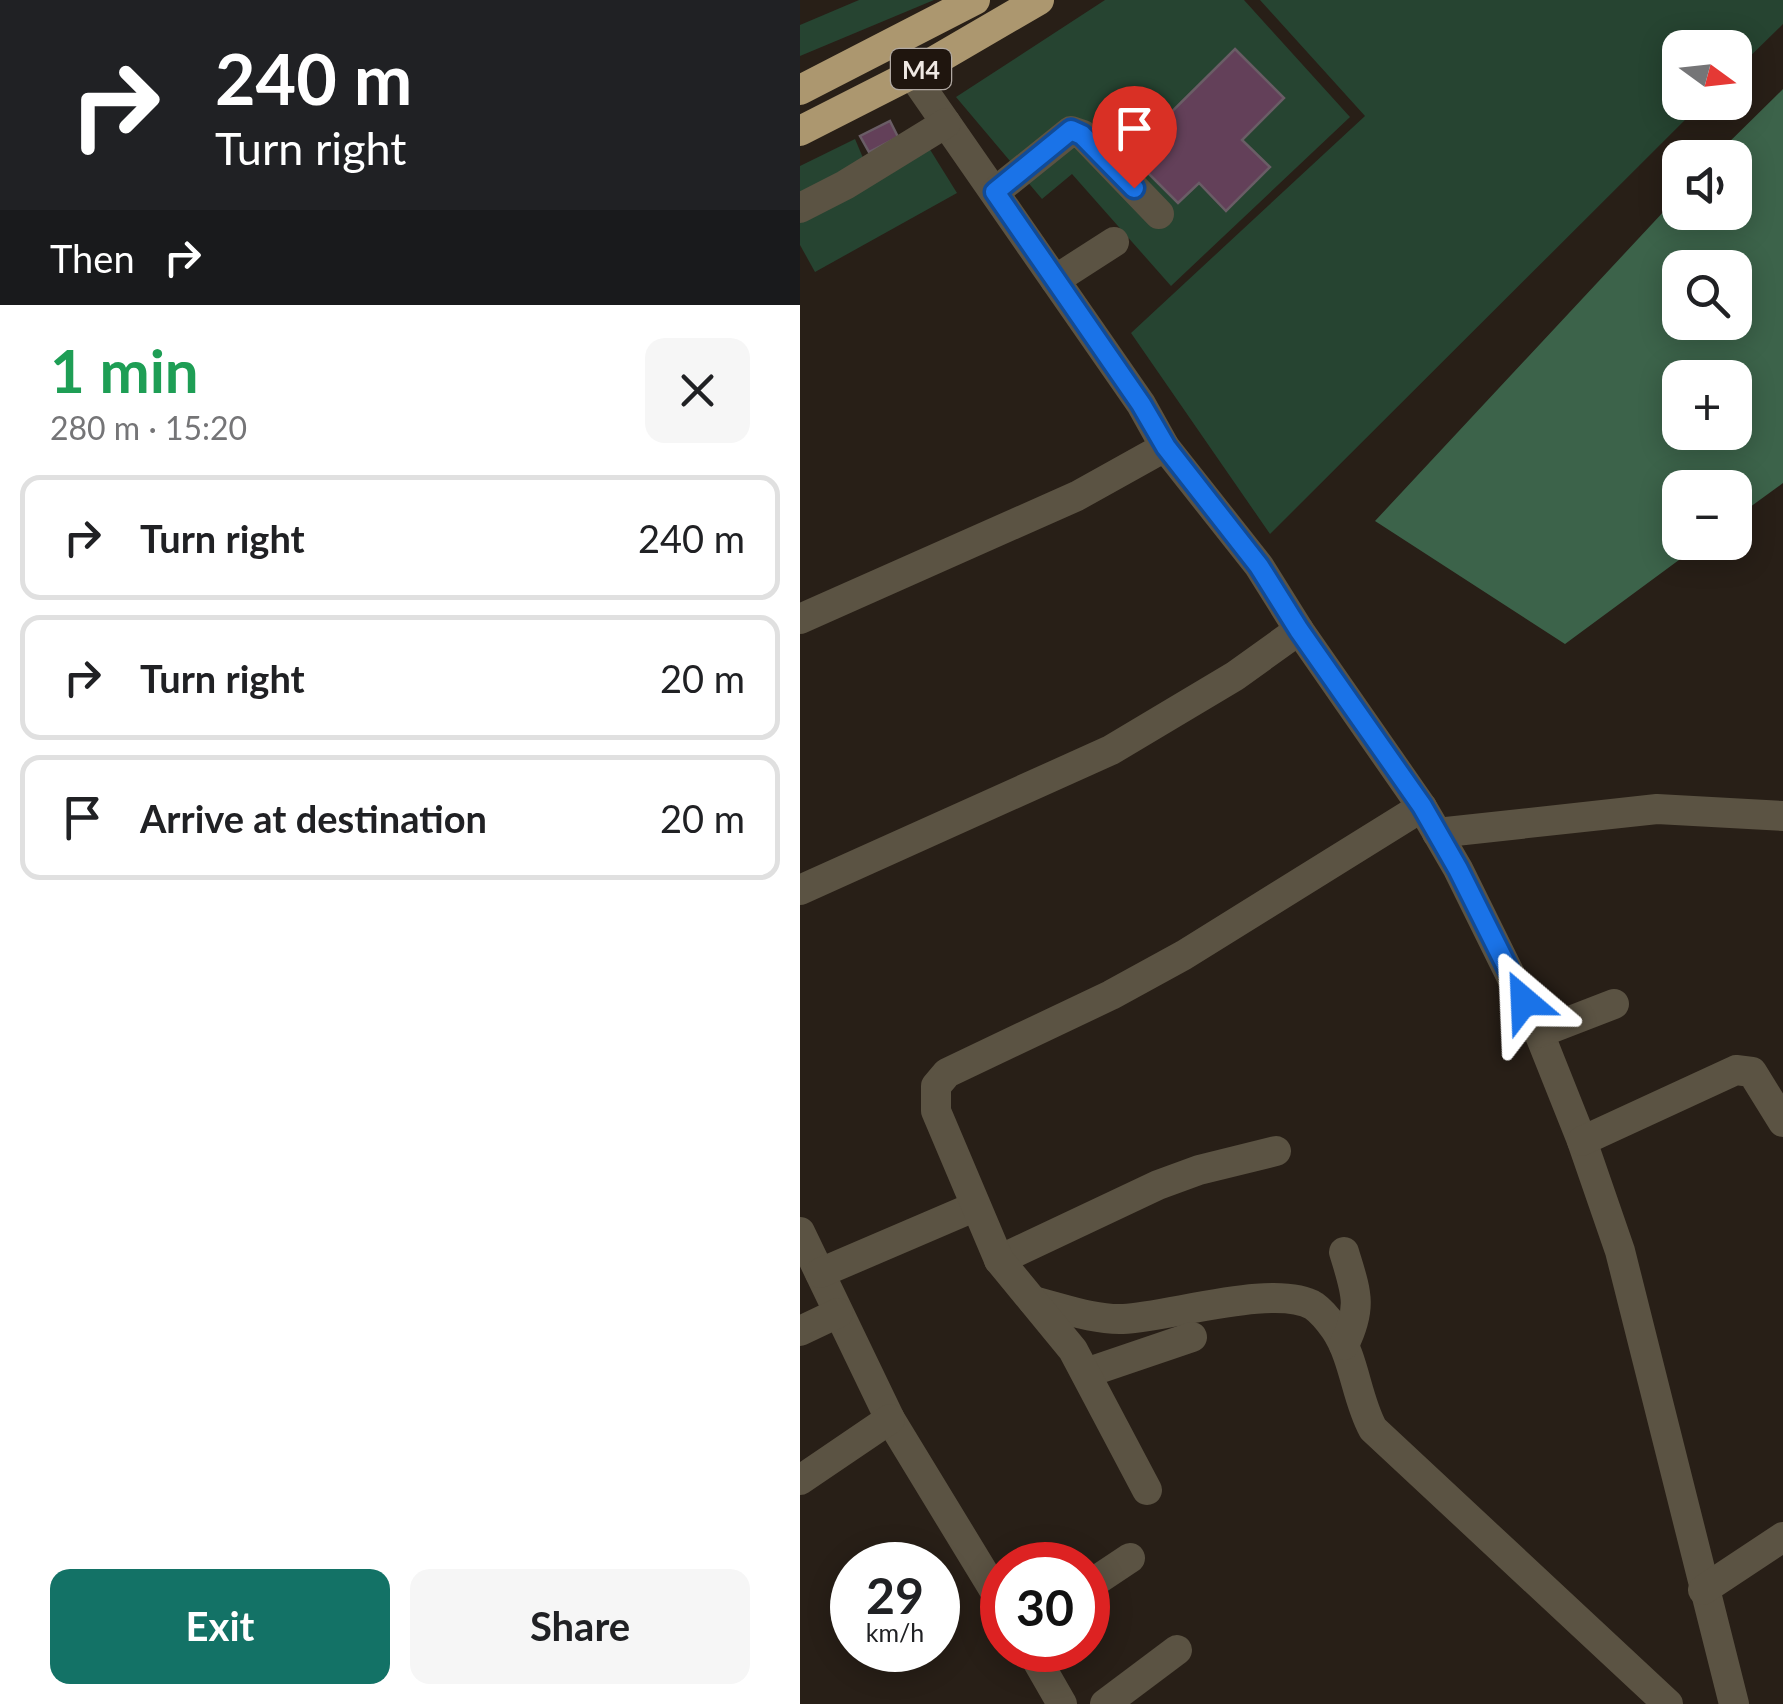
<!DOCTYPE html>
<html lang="en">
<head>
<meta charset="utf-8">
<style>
	:root { --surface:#fff; --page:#f6f6f6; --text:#202124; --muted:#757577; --line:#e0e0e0; --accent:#137266 }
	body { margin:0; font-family:Lato,sans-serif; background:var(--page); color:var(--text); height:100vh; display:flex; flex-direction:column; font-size:38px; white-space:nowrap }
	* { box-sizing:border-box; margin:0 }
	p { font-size:32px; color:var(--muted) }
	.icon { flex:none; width:55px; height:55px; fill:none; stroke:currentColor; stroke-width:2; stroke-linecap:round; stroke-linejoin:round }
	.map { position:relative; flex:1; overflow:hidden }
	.drawer { display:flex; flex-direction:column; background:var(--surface); width:800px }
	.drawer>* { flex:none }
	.top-card { background:#202124; color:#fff; overflow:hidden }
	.needle { width:65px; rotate:105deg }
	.fabs { position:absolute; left:862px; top:30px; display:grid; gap:20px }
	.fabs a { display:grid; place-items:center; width:90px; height:90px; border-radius:20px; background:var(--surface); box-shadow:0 5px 25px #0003; font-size:50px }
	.speed { position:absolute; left:30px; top:1542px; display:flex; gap:20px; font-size:50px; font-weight:700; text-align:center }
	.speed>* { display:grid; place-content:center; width:130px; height:130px; border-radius:50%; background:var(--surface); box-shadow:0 5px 25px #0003; line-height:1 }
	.speed small { font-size:25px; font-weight:400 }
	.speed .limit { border:15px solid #d22; background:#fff; color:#111 }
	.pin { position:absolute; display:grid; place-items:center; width:85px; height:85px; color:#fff; margin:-102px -42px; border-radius:50% 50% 50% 0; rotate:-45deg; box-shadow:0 0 10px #0007 }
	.pin .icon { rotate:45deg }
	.me { position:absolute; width:110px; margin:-55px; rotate:334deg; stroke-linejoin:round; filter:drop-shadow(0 0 8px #0008) }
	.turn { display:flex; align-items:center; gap:35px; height:210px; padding:0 50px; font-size:45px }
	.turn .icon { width:130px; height:130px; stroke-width:2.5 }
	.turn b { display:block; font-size:70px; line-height:85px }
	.then { display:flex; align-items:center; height:95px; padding:0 50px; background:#0003; gap:20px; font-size:38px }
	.round { display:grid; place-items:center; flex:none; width:105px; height:105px; border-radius:20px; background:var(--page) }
	.summary { display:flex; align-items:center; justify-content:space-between; height:170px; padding:0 50px }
	h1 { font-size:60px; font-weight:700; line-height:75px; color:#1e9e55 }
	.button { display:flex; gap:20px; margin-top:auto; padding:20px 50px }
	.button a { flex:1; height:115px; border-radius:20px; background:var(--accent); color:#fff; font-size:40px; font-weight:700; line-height:115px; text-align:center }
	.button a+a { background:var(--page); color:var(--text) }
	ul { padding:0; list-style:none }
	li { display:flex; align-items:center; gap:30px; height:125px; margin:0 20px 15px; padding:0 30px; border:5px solid var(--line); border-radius:20px }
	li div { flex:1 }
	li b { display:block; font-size:38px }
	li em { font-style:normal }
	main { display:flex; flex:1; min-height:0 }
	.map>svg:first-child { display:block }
	.green { fill:#264431 }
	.forest { fill:#3c634a; fill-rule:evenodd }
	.building { fill:#634059; stroke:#6a5d66; stroke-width:2.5 }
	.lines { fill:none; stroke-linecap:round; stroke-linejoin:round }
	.minor { stroke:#5b5343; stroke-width:30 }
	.highway { stroke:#ac976f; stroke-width:30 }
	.route-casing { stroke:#114b97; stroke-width:25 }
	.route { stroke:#1a73e8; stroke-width:18 }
	.labels { text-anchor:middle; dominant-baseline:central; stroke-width:10; stroke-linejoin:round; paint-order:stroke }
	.shield { fill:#1f150e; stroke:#b1a9a3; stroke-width:2.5 }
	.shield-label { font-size:25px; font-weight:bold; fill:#efe8e3 }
</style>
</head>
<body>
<main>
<section class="drawer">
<div class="top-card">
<div class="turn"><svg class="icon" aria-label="right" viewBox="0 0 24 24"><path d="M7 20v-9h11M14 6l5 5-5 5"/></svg><div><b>240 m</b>Turn right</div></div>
<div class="then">Then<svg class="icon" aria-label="right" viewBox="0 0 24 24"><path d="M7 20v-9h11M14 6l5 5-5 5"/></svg></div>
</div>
<div class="summary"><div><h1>1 min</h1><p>280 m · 15:20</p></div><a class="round"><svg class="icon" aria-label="close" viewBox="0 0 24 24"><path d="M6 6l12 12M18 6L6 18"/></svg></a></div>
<ul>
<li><svg class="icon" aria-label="right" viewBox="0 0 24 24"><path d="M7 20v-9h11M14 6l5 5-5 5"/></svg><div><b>Turn right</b></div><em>240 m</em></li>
<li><svg class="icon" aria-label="right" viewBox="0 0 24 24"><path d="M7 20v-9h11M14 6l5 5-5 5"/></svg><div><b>Turn right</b></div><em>20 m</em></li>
<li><svg class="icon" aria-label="arrive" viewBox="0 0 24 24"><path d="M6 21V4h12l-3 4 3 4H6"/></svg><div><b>Arrive at destination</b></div><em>20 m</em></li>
</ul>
<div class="button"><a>Exit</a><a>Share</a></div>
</section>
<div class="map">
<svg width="983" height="1704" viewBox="0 0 983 1704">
	<rect width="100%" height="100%" fill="#281f17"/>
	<g class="green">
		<path d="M59,0H134L0,56V25Z"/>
		<path d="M305,0H444L550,117L371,286L272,174L242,199L156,97Z"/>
		<path d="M460,0H983V24L935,71V48H880V102L902,103L470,534L331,333L565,116Z"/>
		<path d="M55,139L66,165L0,199V166Z"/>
		<path d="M129,148L157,193L15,272L0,245V218Z"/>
	</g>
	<path class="forest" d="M983,89V483L935,518V488H880V542L902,543L765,644L575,521L880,194V212H935V158L914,157ZM880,268H935V322H880ZM880,378H935V432H880Z"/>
	<g class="building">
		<path d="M435,49L484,98L442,140L470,167L426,211L399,183L378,203L329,154Z"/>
		<path d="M90,121L98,137L69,152L60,136Z"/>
	</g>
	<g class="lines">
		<g class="minor">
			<path d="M112,74L341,404L365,447L459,566L499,630L622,807L658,869L739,1033L782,1141L820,1251L934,1704"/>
			<path d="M195,192L271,131L283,135L359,214"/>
			<path d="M0,208L45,185L146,123"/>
			<path d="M255,280L314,242"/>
			<path d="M0,619L277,496L365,447"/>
			<path d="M637,833L857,809L983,816"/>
			<path d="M0,890L311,750L435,676L499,630"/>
			<path d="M739,1033L814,1004"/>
			<path d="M782,1141L936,1070L952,1072L983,1122"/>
			<path d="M0,1232L90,1419L202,1603"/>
			<path d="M199,1260L358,1185L399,1170L476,1151"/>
			<path d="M20,1273L174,1207"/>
			<path d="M233,1301C262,1308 293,1320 323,1319C369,1317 476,1283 514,1306C521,1311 530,1322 535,1329C555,1359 556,1398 573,1429L868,1704"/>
			<path d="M0,1331L38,1313"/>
			<path d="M544,1345C563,1306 556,1292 544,1252"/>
			<path d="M286,1373L392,1337"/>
			<path d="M0,1480L90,1419"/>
			<path d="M347,1490L273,1350L199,1260L136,1111V1086L147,1073L311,995L384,955L622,807"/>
			<path d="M288,1586L330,1558"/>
			<path d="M903,1590L983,1537"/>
			<path d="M231,1650L262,1704"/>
			<path d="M305,1704L377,1650"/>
		</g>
		<g class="highway">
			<path d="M0,90L175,0"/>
			<path d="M0,131L112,74L239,0"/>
		</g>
	</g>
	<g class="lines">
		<defs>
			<path id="route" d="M334,188L282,135L271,130L195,192L341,404L366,447L459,566L499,630L622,806L658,869L724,1001"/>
		</defs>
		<use href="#route" class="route-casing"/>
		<use href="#route" class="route"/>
	</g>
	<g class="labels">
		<rect class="shield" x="91" y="49" width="60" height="40" rx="8"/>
		<g class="shield-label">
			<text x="121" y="69">M4</text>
		</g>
	</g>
</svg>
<div class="fabs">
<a><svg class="needle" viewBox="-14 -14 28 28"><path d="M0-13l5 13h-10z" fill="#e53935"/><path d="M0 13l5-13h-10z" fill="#757577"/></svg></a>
<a><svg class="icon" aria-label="sound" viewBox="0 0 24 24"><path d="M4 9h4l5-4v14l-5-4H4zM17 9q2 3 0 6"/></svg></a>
<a><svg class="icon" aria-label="search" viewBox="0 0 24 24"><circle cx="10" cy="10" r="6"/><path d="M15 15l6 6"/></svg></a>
<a>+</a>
<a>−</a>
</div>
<div class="speed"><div>29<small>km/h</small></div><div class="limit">30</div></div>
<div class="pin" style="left:334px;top:188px;background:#d93025"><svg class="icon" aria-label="arrive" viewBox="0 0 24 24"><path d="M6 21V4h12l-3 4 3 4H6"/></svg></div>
<svg class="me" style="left:724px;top:1001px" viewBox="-20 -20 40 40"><path d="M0-17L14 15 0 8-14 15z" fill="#1a73e8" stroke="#fff" stroke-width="4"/></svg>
</div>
</main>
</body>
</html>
